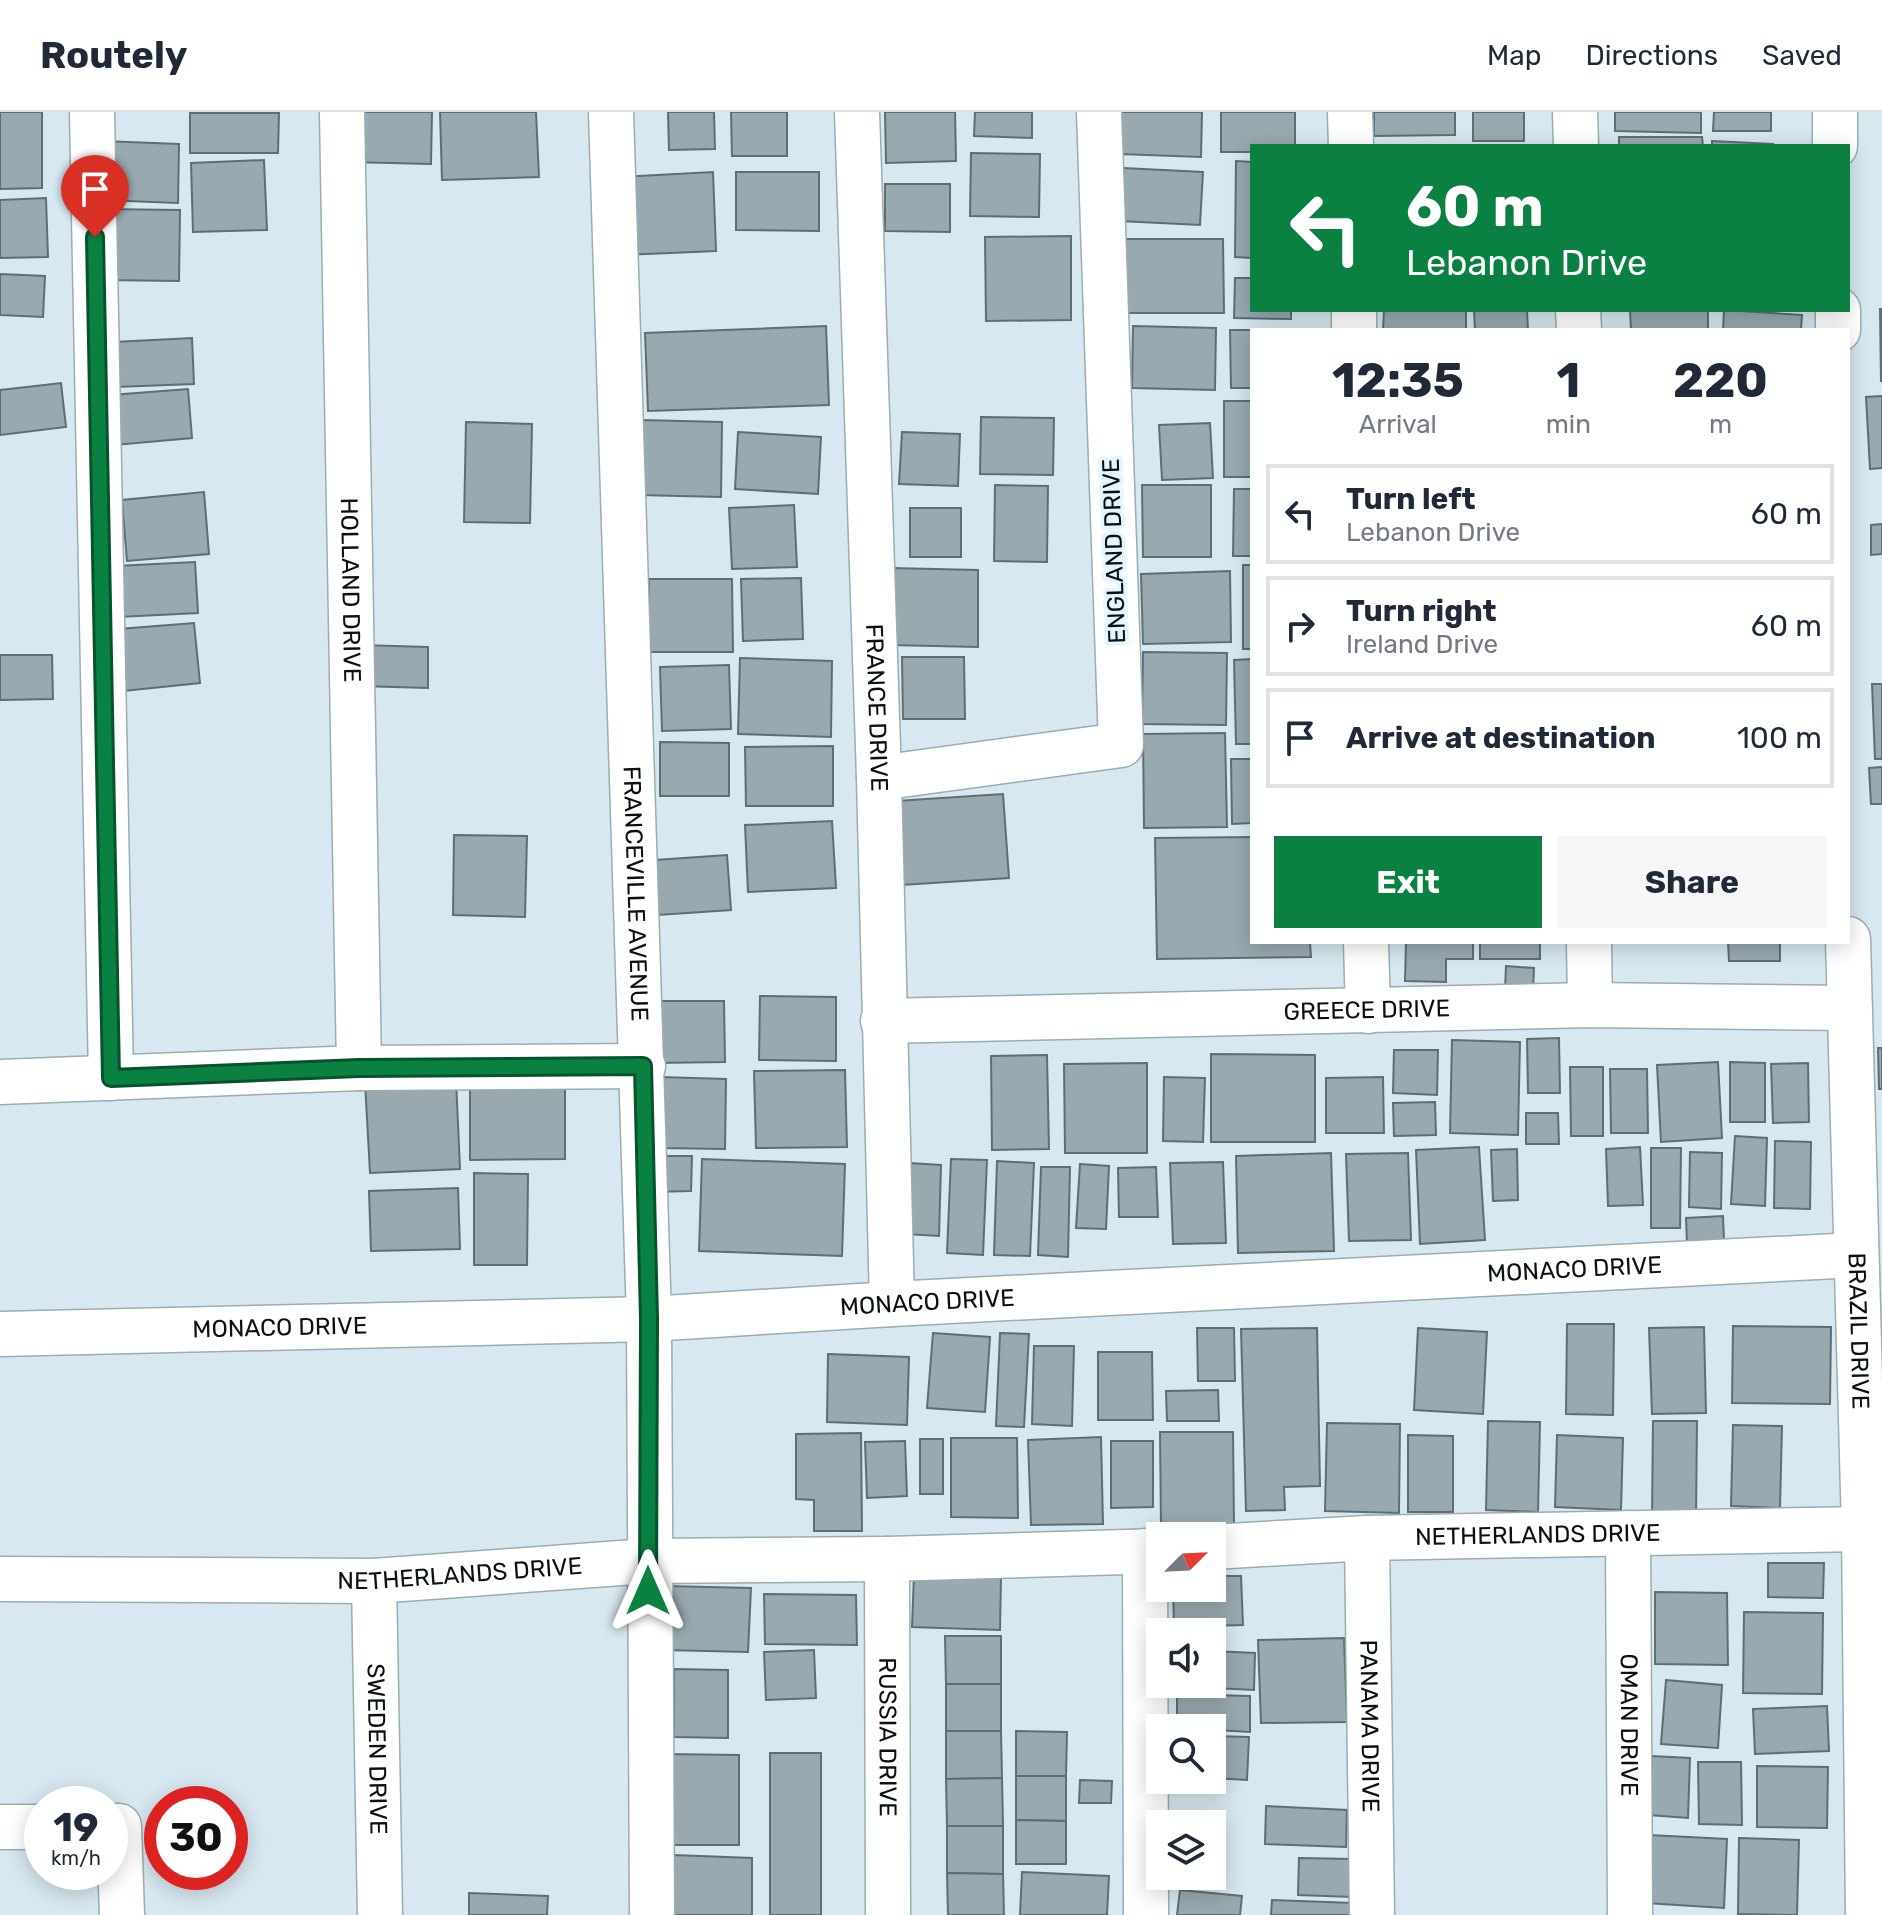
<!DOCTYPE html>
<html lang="en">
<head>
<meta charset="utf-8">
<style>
	:root { --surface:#fff; --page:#f6f6f7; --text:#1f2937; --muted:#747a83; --line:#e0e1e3; --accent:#0b8043 }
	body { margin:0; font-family:Rubik,sans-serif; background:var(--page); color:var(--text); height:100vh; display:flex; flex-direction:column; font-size:30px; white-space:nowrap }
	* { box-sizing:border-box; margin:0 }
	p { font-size:26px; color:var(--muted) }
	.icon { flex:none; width:44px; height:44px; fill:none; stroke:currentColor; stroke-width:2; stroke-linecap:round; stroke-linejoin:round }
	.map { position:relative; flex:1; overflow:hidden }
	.details { position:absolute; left:1250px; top:216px; width:600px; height:616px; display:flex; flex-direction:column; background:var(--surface); border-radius:0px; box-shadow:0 4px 20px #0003 }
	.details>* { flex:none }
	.top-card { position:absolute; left:1250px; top:32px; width:600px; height:168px; border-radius:0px; box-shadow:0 4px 20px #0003; background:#0b8043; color:#fff; overflow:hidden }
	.needle { width:52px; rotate:66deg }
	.fabs { position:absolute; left:1146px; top:1410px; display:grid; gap:16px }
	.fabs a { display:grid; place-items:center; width:80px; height:80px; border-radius:0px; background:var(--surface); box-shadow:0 4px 20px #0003; font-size:40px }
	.speed { position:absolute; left:24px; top:1674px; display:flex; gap:16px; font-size:40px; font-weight:700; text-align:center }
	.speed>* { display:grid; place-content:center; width:104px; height:104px; border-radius:50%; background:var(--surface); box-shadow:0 4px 20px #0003; line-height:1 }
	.speed small { font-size:20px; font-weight:400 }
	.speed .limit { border:12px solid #d22; background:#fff; color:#111 }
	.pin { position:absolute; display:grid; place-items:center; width:68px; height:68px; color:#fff; margin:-82px -34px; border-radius:50% 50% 50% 0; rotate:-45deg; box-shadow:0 0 8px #0007 }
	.pin .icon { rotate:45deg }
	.me { position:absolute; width:88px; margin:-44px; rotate:0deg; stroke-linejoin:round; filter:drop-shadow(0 0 6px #0008) }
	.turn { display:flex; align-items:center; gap:28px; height:168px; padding:0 24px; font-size:36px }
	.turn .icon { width:104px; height:104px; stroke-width:2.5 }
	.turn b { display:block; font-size:56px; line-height:68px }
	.eta { display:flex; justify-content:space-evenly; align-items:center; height:136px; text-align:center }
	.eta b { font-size:48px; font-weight:700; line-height:56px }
	.primary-button { display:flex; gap:16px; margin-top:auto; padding:16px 24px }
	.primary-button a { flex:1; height:92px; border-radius:0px; background:var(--accent); color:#fff; font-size:32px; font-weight:700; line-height:92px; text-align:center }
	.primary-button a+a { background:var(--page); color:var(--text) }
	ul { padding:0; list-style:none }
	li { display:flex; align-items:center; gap:24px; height:100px; margin:0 16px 12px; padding:0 8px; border:4px solid var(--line); border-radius:0px }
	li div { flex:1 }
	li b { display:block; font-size:30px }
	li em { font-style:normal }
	header { display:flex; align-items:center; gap:48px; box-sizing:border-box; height:112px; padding:0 40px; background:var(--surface); border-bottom:2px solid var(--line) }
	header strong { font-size:38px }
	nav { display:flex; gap:44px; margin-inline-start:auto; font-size:28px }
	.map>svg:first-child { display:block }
	.building { fill:#98a9b0; stroke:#5e6e74; stroke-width:2 }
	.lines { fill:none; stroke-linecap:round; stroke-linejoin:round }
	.minor-casing { stroke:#9bacb3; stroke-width:47 }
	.minor { stroke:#fff; stroke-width:44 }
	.route-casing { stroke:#07532c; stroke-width:20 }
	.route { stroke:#0b8043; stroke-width:14 }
	.labels { text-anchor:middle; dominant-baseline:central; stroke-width:8; stroke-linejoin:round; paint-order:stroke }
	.street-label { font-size:24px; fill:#0b1113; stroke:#e4f6fd }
</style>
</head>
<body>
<header>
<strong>Routely</strong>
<nav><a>Map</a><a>Directions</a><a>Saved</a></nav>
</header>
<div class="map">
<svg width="1882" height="1803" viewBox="0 0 1882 1803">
	<rect width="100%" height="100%" fill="#d7e8f0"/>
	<g class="building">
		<path d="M0,0H42V76L0,77Z"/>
		<path d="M349,0H432L431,52L349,50Z"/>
		<path d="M440,0H536L539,65L442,68Z"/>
		<path d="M668,0H714L715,37L669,38Z"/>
		<path d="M731,0H787V44H732Z"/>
		<path d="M885,0H955L956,49L886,51Z"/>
		<path d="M975,0H1032V26L974,24Z"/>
		<path d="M1121,0H1202L1201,45L1120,42Z"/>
		<path d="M1221,0H1295V34H1252V40H1221Z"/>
		<path d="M1374,0H1455V23L1374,24Z"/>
		<rect x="1473" y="0" width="51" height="29"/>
		<path d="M1615,0H1701V21L1615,19Z"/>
		<path d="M1714,0H1771V19H1713Z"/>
		<path d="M190,1H279L278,41H190Z"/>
		<path d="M1619,25H1702L1703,34H1619Z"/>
		<path d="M102,29L179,32L178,91L101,88Z"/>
		<path d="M1712,29L1773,32V34H1712Z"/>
		<path d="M971,41L1040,42L1039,105L970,104Z"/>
		<path d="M264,48L267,118L193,120L191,51Z"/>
		<path d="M1236,49L1252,50V146L1235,145Z"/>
		<path d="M1123,56L1203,60L1200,113L1120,109Z"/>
		<path d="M713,60L716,139L623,143L620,65Z"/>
		<path d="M736,60H819V119L736,118Z"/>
		<path d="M885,72H950V120L885,119Z"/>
		<path d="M46,86L48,145L0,146V88Z"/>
		<path d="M100,97L180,98L179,169L100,168Z"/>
		<path d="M1071,124V208L986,209L985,125Z"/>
		<path d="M1126,127H1223L1224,201H1126Z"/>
		<path d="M0,162L45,164L43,205L0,203Z"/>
		<path d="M1235,166H1252V198H1291V207L1234,206Z"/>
		<path d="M1880,197H1882V269H1881Z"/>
		<path d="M1384,198H1466V218H1383Z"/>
		<path d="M1474,198H1527L1528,218H1475Z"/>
		<path d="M1630,198H1708V218H1631Z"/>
		<path d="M1724,198L1802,203L1801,218H1723Z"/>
		<path d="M826,214L829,293L648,299L645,221Z"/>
		<path d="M1133,214L1216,216L1215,278L1132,276Z"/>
		<path d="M1230,218H1252V276H1231Z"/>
		<path d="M192,226L194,272L116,275L114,230Z"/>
		<path d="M61,271L66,315L0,323V278Z"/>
		<path d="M188,277L192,326L115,333L111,283Z"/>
		<path d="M1882,284V356L1870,357L1866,285Z"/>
		<rect x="1224" y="289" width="28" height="76"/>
		<path d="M981,305L1054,306L1053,363L980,362Z"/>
		<path d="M640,308L722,310L721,385L638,383Z"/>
		<path d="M466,310L532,312L530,411L464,410Z"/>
		<path d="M1210,311L1213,366L1162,368L1159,313Z"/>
		<path d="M738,320L821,325L818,382L735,377Z"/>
		<path d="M902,320L960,322L958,374L899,372Z"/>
		<path d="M995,373L1048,374L1047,450L994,449Z"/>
		<path d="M1142,373H1211V445H1143Z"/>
		<path d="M1234,377H1252V444H1233Z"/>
		<path d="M204,380L209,442L127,449L122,388Z"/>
		<path d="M794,393L797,455L732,457L729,396Z"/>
		<rect x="910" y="396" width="51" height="49"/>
		<path d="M1882,412V442L1871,443V413Z"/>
		<path d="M195,450L198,501L119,505L116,454Z"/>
		<rect x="1243" y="453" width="9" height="84"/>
		<path d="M891,456L978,458V535L889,533Z"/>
		<path d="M1230,459L1231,530L1143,532L1141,462Z"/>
		<path d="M801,466L803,527L743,529L741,467Z"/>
		<path d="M649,467H732L733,540H649Z"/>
		<path d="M194,511L200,571L124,579L119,517Z"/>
		<path d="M360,533L428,535V576L359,574Z"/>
		<path d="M1143,540L1227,541L1226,613L1142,612Z"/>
		<path d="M0,543H52L53,587L0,588Z"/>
		<path d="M902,545H964L965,607H903Z"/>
		<path d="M740,546L832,549L831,625L738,622Z"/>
		<path d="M1252,547V632H1236L1234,548Z"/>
		<path d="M729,553L731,617L662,619L660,555Z"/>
		<path d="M1872,572H1882V647H1875Z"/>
		<path d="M1225,621L1227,715L1144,716L1143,622Z"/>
		<path d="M660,630L729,631V684H660Z"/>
		<path d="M833,634V694H746L745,635Z"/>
		<path d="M1231,647H1252V711L1232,712Z"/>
		<path d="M1882,655V692H1871L1869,656Z"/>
		<path d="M1003,682L1009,766L902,773L896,689Z"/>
		<path d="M832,709L836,776L748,780L745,713Z"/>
		<path d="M454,723L527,724L525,805L453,803Z"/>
		<path d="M1252,725V830H1310L1311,845L1157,847L1155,726Z"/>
		<path d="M727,743L731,798L658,803L655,748Z"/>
		<path d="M1406,830H1473V847H1446V870L1405,869Z"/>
		<rect x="1480" y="830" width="60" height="17"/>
		<path d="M1728,830H1780V849H1729Z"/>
		<path d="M1506,854L1534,856L1533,879L1505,877Z"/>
		<path d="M760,884L836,885V949L759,948Z"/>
		<path d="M657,889H724L725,950L656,951Z"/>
		<path d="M1559,926L1560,981H1528L1527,927Z"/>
		<path d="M1452,928L1520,930L1518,1023L1450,1021Z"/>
		<path d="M1878,936H1882V977H1879Z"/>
		<path d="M1394,938H1438L1437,983L1393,981Z"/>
		<path d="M1211,942L1315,943V1030H1211Z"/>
		<path d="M1047,943L1049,1037L992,1038L991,944Z"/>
		<path d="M1718,950L1722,1026L1661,1030L1657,953Z"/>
		<path d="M1730,950L1765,951V1010H1730Z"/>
		<path d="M1147,951V1041H1065L1064,952Z"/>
		<path d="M1808,951L1809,1010L1773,1011L1771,952Z"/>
		<path d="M1570,955H1603V1024H1571Z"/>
		<path d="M1610,957H1647L1648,1021H1611Z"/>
		<path d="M845,958L847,1035L756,1036L754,959Z"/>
		<path d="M660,965L726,967L725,1037L659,1036Z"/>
		<path d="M1164,965L1205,966L1203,1030L1163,1029Z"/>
		<path d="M1383,965L1384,1021H1326V966Z"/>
		<path d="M456,967L460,1057L370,1061L365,970Z"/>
		<path d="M470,971L565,972V1047L470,1048Z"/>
		<path d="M1435,990L1436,1023L1394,1024L1393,991Z"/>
		<path d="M1526,1001H1558L1559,1032H1526Z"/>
		<path d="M1735,1024L1767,1026L1765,1094L1731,1092Z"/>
		<path d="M1775,1029L1811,1030L1810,1097L1774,1096Z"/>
		<path d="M1479,1035L1485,1128L1420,1132L1416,1038Z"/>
		<path d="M1640,1035L1643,1093L1608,1094L1606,1037Z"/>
		<path d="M1651,1036H1681L1680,1116H1651Z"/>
		<path d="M1517,1037L1518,1088L1493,1089L1491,1038Z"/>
		<path d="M1690,1040L1722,1041L1721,1097L1689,1095Z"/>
		<path d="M1331,1041L1334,1139L1238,1141L1236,1044Z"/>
		<path d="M1408,1041L1411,1128L1349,1129L1346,1042Z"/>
		<path d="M651,1044H692L691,1079L651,1080Z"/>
		<path d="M702,1047L845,1052L842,1144L699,1139Z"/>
		<path d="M951,1047L987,1048L983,1143L947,1141Z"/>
		<path d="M997,1049L1034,1051L1030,1144L994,1143Z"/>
		<path d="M1223,1050L1226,1131L1173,1132L1170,1051Z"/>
		<path d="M909,1051L941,1053L939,1124L906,1122Z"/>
		<path d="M1080,1052L1109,1054L1106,1117L1076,1116Z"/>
		<path d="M1041,1055H1070L1068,1145L1038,1143Z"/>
		<path d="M1156,1055L1158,1105H1119L1118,1056Z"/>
		<path d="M474,1061L528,1062L527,1153H474Z"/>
		<path d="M458,1076L460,1137L371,1139L369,1079Z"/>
		<path d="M1723,1104L1724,1129L1687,1132L1686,1106Z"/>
		<path d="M1567,1212H1614L1613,1303L1566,1302Z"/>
		<path d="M1733,1214L1831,1215L1830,1292L1732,1291Z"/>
		<path d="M1704,1215L1706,1301L1652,1302L1649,1216Z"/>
		<path d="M1197,1216H1234L1235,1269H1198Z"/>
		<path d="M1317,1216L1320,1374L1284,1375L1285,1398L1246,1399L1241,1217Z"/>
		<path d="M1418,1216L1487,1220L1483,1302L1414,1298Z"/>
		<path d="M933,1221L990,1225L985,1300L927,1296Z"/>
		<path d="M1000,1221L1029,1222L1024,1315L996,1314Z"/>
		<path d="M1034,1234H1074L1072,1314L1032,1312Z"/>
		<path d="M1098,1240H1152L1153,1308H1098Z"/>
		<path d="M828,1242L909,1245L907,1313L827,1310Z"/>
		<path d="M1218,1278L1219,1309H1167L1166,1279Z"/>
		<path d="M1488,1309L1540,1310L1538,1400L1486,1398Z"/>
		<path d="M1653,1309H1697L1696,1406H1652Z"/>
		<path d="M1327,1311L1400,1312L1399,1401L1325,1399Z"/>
		<path d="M1733,1313L1782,1314L1780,1396L1731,1394Z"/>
		<path d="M1160,1320H1233L1234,1415H1161Z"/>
		<path d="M861,1321L862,1419H814V1388L796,1387V1322Z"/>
		<path d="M1408,1323L1453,1324V1400H1408Z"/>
		<path d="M1557,1323L1623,1326L1621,1398L1555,1395Z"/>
		<path d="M1101,1325L1103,1412L1031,1413L1028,1328Z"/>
		<path d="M951,1326H1017L1018,1406L951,1405Z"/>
		<rect x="920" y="1327" width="23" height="55"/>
		<path d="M905,1329L907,1384L867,1386L865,1330Z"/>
		<path d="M1111,1329H1153V1395L1111,1396Z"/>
		<path d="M1768,1451H1824L1823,1486L1768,1485Z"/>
		<path d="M914,1462L1001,1465L1000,1518L912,1515Z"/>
		<path d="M1212,1464H1241L1243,1513L1174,1515L1173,1476H1212Z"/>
		<path d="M666,1474L751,1476L748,1540L664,1538Z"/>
		<path d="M1655,1480L1727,1481L1728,1553L1655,1552Z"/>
		<path d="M764,1482L856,1483L857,1533L765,1532Z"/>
		<path d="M1744,1500L1823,1501L1822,1582L1743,1581Z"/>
		<path d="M945,1524H1001V1572H946Z"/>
		<path d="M1344,1526L1347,1610L1261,1611L1258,1528Z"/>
		<path d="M814,1538L816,1586L766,1588L764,1540Z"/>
		<path d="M1212,1539L1255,1541L1254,1578L1172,1574V1572H1212Z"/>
		<path d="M674,1557L728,1558V1626L674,1625Z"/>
		<path d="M1666,1568L1722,1573L1718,1636L1661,1632Z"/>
		<rect x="946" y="1572" width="55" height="47"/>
		<path d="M1177,1582L1250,1584V1620L1177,1616Z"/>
		<path d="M1827,1594L1829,1639L1755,1642L1753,1597Z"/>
		<path d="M946,1619H1001L1002,1666L946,1667Z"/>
		<path d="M1016,1619L1067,1620L1066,1664H1016Z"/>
		<path d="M1212,1624L1249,1625L1247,1668L1212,1666Z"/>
		<rect x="770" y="1641" width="51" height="162"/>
		<path d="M665,1642L739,1643V1733H665Z"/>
		<path d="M1652,1644L1690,1646L1688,1706L1649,1703Z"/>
		<path d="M1698,1650H1741L1742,1713L1699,1712Z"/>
		<path d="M1757,1654L1828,1655L1827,1716L1757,1715Z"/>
		<path d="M1016,1664H1066V1709L1016,1708Z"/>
		<path d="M1002,1666L1003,1714H947L946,1667Z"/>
		<path d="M1080,1668L1112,1669L1111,1691H1079Z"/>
		<path d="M1266,1694L1347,1698L1346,1735L1265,1732Z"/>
		<path d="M1016,1708L1066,1709V1752H1016Z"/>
		<path d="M947,1714H1003V1762L947,1761Z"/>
		<path d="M1649,1723L1727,1727L1724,1796L1646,1791Z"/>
		<path d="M1739,1726L1799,1728L1797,1803L1738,1802Z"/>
		<path d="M674,1743L752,1746V1803H674Z"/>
		<path d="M1299,1746L1352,1747V1785L1298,1783Z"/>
		<path d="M1022,1760L1109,1764L1107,1803H1020Z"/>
		<path d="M947,1761L1003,1762L1004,1803H948Z"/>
		<path d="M1180,1778L1242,1784L1240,1803H1177Z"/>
		<path d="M469,1781L548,1784L547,1803H469Z"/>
		<path d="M1272,1788L1353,1791L1352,1803H1271Z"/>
	</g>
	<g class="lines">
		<defs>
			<g id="minor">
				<path d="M92,0L111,966"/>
				<path id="s1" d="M342,0L359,956"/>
				<path id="s2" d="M611,0L649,1207L652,1803"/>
				<path id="s3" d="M857,0L879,666L892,1192"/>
				<path d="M1350,0L1351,34"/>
				<path d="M1575,0L1576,34"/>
				<path d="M1835,0V34"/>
				<path d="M1354,198V218"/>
				<path d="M1578,198L1579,218"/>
				<path d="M1838,198V218"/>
				<path d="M879,666L1121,633L1099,0"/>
				<path id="s4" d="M1848,827L1864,1417L1868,1803"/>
				<path d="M1366,830L1368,899"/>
				<path d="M1589,830L1590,893"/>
				<path id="s5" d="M883,909L1590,893L1849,896"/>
				<path d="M0,970L359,956L643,954"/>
				<path id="s6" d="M0,1222L649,1207L892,1192L1856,1143"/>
				<path id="s7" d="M1628,1421L1630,1803"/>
				<path id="s8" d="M1367,1426L1372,1803"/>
				<path id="s9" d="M1212,1435L1367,1426L1864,1417"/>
				<path d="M1145,1439L1146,1803"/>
				<path id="s10" d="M887,1447L888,1803"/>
				<path id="s11" d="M0,1467L374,1469L648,1449L887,1447L1160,1439"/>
				<path id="s12" d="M374,1469L380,1803"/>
				<path d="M110,1714H119L122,1803"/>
				<path d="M0,1715H42"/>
			</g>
		</defs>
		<use href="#minor" class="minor-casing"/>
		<use href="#minor" class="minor"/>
	</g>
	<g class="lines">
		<defs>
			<path id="route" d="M95,125L111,966L359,956L643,954L649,1207L648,1479"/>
		</defs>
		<use href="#route" class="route-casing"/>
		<use href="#route" class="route"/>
	</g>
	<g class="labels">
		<g class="street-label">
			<text transform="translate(1114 439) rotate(-92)">ENGLAND DRIVE</text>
			<text stroke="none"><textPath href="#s1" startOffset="478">HOLLAND DRIVE</textPath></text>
			<text stroke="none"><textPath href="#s3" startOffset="596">FRANCE DRIVE</textPath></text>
			<text stroke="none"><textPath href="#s2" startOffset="782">FRANCEVILLE AVENUE</textPath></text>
			<text stroke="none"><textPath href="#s5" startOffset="484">GREECE DRIVE</textPath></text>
			<text stroke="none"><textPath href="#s6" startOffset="1576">MONACO DRIVE</textPath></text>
			<text stroke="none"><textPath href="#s6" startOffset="928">MONACO DRIVE</textPath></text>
			<text stroke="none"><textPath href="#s6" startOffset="280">MONACO DRIVE</textPath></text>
			<text stroke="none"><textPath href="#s4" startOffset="392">BRAZIL DRIVE</textPath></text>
			<text stroke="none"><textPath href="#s9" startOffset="326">NETHERLANDS DRIVE</textPath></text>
			<text stroke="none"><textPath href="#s11" startOffset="460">NETHERLANDS DRIVE</textPath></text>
			<text stroke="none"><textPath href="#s7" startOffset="192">OMAN DRIVE</textPath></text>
			<text stroke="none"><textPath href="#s8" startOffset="188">PANAMA DRIVE</textPath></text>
			<text stroke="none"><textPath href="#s10" startOffset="178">RUSSIA DRIVE</textPath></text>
			<text stroke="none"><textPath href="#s12" startOffset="168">SWEDEN DRIVE</textPath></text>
		</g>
	</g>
</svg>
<div class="fabs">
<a><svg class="needle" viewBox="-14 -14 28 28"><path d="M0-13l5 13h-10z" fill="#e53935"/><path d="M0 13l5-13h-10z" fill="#747a83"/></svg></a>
<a><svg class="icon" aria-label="sound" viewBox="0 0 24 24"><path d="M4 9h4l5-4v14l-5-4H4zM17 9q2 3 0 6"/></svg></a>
<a><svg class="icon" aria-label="search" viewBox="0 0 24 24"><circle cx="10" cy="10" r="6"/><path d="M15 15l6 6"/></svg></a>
<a><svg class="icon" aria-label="layers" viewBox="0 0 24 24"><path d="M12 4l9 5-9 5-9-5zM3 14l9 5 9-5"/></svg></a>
</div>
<div class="speed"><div>19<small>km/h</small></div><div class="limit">30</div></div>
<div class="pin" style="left:95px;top:125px;background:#d93025"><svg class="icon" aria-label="arrive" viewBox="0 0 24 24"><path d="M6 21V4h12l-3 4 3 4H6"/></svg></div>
<svg class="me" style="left:648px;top:1479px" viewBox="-20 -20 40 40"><path d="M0-17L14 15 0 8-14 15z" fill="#0b8043" stroke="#fff" stroke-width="4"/></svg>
<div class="top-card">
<div class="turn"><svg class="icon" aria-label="left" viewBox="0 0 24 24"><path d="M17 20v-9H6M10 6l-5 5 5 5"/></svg><div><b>60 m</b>Lebanon Drive</div></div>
</div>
<section class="details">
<div class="eta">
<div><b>12:35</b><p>Arrival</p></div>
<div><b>1</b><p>min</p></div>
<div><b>220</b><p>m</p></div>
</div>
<ul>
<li><svg class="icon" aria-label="left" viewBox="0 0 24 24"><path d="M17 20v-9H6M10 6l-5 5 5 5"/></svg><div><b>Turn left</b><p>Lebanon Drive</p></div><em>60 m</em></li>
<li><svg class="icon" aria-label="right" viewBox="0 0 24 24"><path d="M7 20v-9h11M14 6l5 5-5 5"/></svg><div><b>Turn right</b><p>Ireland Drive</p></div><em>60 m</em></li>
<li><svg class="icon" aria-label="arrive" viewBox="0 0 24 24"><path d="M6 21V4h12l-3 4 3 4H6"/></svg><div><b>Arrive at destination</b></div><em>100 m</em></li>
</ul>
<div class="primary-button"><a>Exit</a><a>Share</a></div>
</section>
</div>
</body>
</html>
